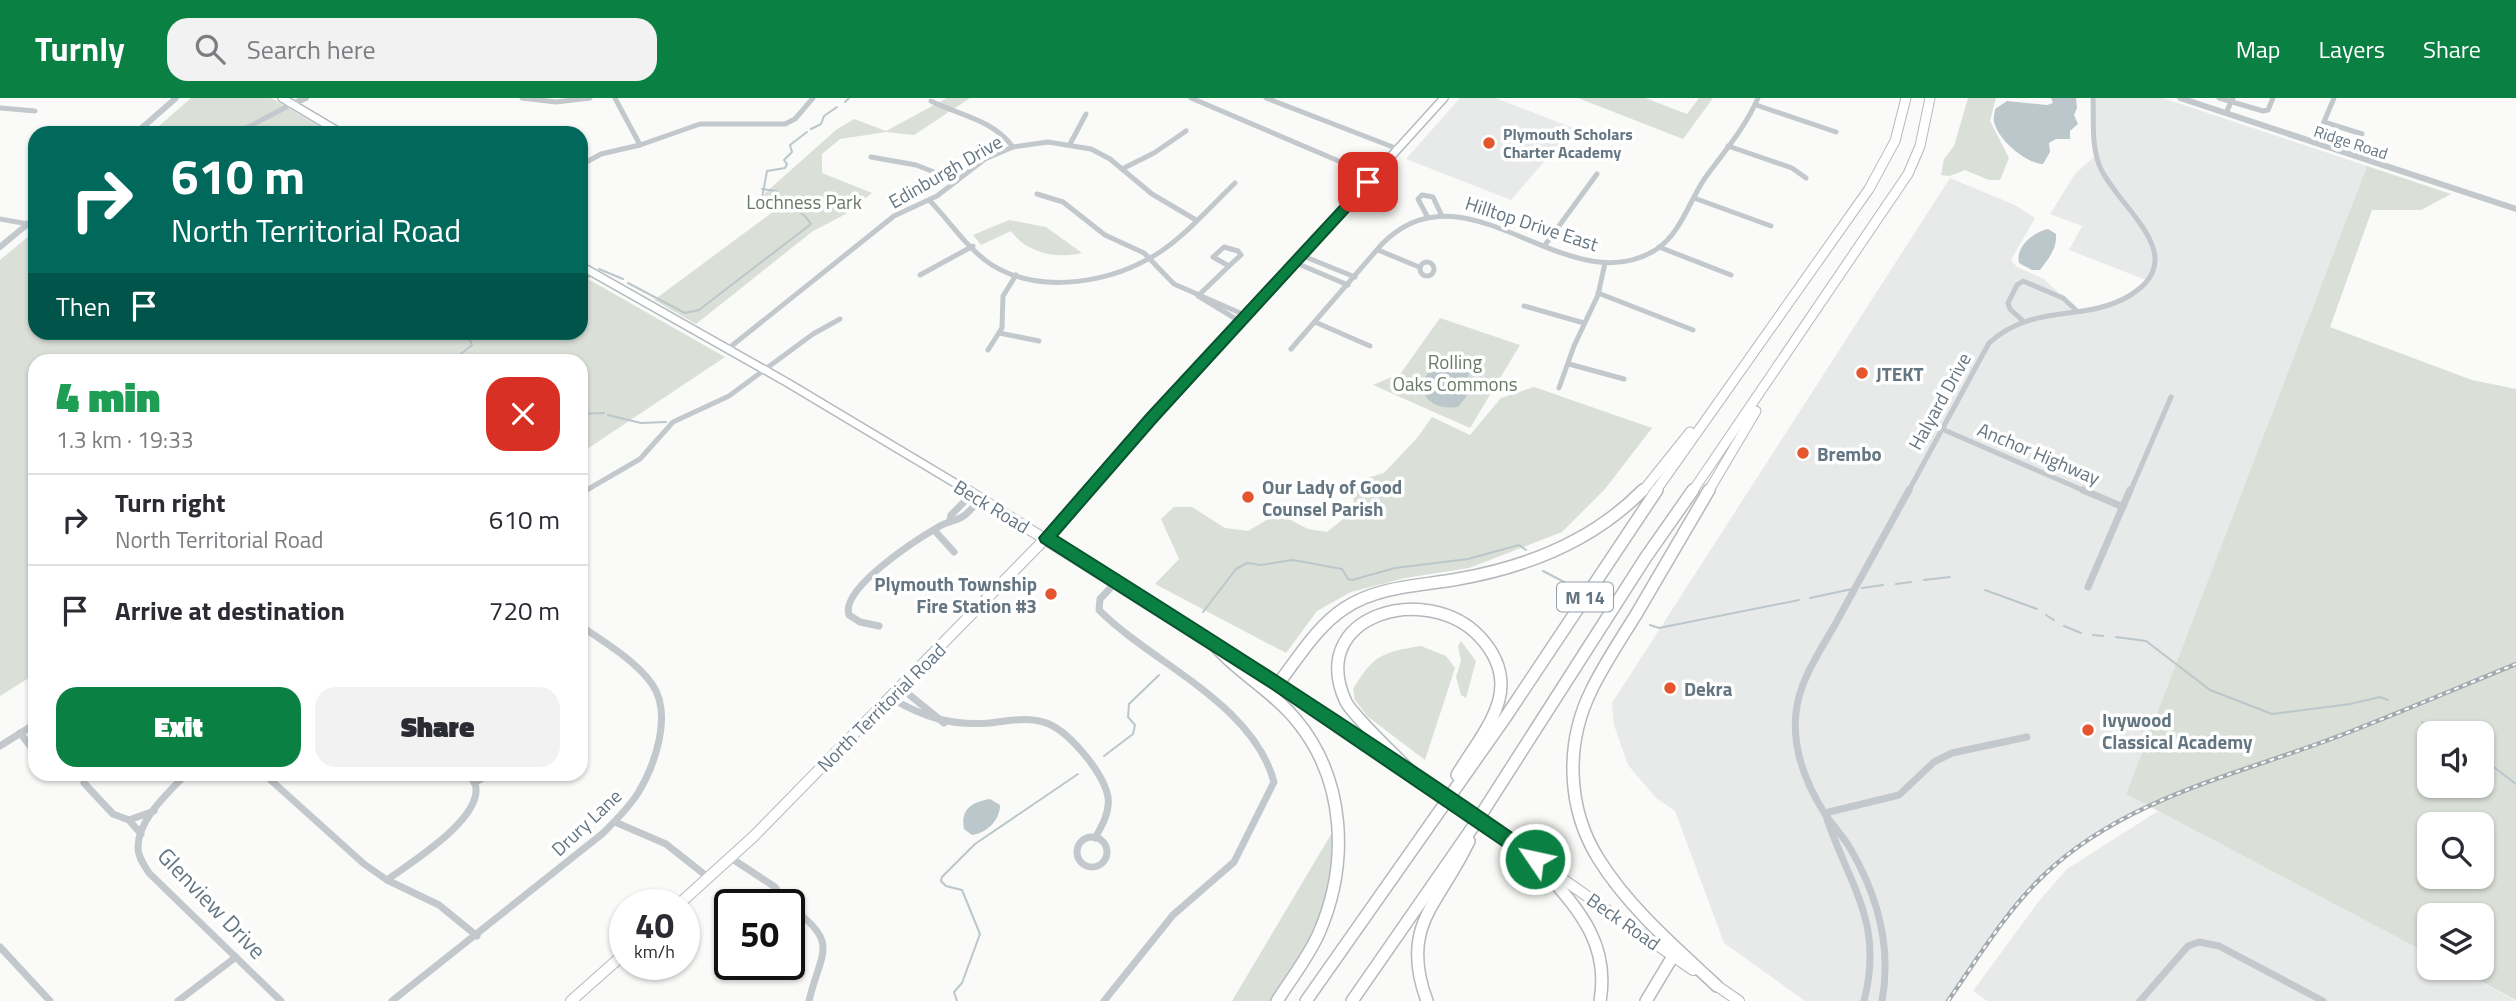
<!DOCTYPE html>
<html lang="en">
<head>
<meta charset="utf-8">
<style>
	:root { --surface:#fff; --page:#f2f2f3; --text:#2b2b33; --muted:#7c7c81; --line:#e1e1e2; --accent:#0b8043 }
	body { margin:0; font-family:"Titillium Web",sans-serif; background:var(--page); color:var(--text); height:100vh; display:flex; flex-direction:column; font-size:26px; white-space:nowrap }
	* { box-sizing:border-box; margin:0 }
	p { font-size:23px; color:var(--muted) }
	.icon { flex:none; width:38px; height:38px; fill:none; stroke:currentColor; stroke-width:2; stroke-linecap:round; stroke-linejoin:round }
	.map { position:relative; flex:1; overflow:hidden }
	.details { position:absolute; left:28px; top:256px; width:560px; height:427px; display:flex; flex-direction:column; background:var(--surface); border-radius:21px; box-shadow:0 2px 5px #0004 }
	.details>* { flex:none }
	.banner { position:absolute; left:28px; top:28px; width:560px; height:214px; border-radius:21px; box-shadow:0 2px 5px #0004; background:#00695c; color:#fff; overflow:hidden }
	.controls { position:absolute; left:2417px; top:623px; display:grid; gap:14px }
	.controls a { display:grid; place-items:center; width:77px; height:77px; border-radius:14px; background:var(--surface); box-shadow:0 2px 5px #0004; font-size:35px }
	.speed { position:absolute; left:609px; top:791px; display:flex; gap:14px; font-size:35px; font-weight:700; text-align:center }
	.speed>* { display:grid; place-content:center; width:91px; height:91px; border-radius:50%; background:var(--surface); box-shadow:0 2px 5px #0004; line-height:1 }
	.speed small { font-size:18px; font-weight:400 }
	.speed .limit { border:4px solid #111; border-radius:10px; background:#fff; color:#111 }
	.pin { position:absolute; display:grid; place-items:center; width:60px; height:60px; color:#fff; margin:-30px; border-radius:14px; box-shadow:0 4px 10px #0006 }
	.me { position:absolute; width:77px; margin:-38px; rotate:304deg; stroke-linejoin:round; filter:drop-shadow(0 0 5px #0008) }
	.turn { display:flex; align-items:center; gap:24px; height:147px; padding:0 28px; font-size:32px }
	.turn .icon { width:91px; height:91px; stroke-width:2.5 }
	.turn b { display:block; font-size:49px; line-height:60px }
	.then { display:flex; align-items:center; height:66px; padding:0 28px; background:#0003; gap:14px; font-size:26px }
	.round { display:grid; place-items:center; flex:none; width:74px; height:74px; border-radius:21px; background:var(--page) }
	.head { display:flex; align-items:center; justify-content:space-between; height:119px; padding:0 28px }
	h1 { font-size:42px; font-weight:800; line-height:52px; color:#1e9e55 }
	.action { display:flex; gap:14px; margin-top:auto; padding:14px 28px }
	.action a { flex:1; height:80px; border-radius:21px; background:var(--accent); color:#fff; font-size:28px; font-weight:800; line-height:80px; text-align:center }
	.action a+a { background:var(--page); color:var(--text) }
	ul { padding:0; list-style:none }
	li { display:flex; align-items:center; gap:21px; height:91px; padding:0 28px; border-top:2px solid var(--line) }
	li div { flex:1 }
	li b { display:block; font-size:26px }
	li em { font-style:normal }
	header { display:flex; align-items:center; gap:42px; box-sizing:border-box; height:98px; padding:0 35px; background:var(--accent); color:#fff }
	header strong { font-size:33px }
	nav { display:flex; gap:38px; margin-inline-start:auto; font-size:24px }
	.search { width:490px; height:63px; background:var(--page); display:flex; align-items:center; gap:18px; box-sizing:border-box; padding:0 24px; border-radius:21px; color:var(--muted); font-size:26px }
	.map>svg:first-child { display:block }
	.built { fill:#e8e9e9 }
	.green { fill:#dadfd7; fill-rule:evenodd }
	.water { fill:#bbc7cb }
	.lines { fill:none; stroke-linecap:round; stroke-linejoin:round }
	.stream { stroke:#bbc7cb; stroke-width:2 }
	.secondary-far1-casing { stroke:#b3babf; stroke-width:10 }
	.secondary-casing { stroke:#b3babf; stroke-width:12 }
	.motorway-far1-casing { stroke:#b4b9bd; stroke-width:11 }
	.motorway-casing { stroke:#b4b9bd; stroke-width:14 }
	.minor-far1 { stroke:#c3c8cc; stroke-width:5 }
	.minor { stroke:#c3c8cc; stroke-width:7 }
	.tertiary { stroke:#c3c8cc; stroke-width:6 }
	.secondary-far1 { stroke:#fff; stroke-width:7 }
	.secondary { stroke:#fff; stroke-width:10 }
	.motorway-far1 { stroke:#fff; stroke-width:9 }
	.motorway { stroke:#fff; stroke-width:11 }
	.rail-casing { stroke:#a2aab0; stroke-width:4.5 }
	.rail { stroke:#fff; stroke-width:2; stroke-dasharray:4.5; stroke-linecap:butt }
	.secondary-bridge-casing { stroke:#b3babf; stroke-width:12; stroke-linecap:butt }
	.secondary-bridge { stroke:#fff; stroke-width:10 }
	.route { fill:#0b8043; stroke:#07532c; stroke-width:2 }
	.poi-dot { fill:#e4572e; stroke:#fff; stroke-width:2.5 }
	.labels { text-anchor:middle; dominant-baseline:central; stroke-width:7; stroke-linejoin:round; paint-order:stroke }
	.far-poi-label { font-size:16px; font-weight:bold; fill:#657683; stroke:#fff; text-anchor:start }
	.far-street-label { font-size:16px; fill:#657683; stroke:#fff }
	.shield { fill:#fff; stroke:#939fa8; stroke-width:2 }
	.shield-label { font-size:18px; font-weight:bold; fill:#657683 }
	.street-label { font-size:19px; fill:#657683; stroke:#fff }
	.park-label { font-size:19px; fill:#687a64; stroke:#fff }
	.poi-label { font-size:19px; font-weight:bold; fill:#657683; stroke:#fff; text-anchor:start }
	.near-street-label { font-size:23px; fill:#657683; stroke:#fff }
</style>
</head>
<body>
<header>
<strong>Turnly</strong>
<div class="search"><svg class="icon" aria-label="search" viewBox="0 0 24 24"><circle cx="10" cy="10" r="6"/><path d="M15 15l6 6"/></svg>Search here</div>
<nav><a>Map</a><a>Layers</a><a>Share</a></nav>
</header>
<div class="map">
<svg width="2516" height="903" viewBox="0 0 2516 903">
	<rect width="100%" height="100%" fill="#fafaf8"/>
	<g class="built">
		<path d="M1460,0H1496L1573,30L1511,102L1406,61Z"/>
		<path d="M2093,0H2163L2367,68L2126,696L2150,709L2080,747L2044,777L2008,818L1948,903H1805L1724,845L1675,713L1656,700L1628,667L1614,627L1612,605L1950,80L2015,107L2035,120L2011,162L2017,169L2044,181L2076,212L2121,202L2146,182L2069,152L2082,128L2050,116L2075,76L2097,56Z"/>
		<path d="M2158,713L2429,856V870H2455L2516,903H1987L1973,893L2039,803L2067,771Z"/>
	</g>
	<g class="green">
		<path d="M191,0H271L331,35H151Z"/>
		<path d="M947,0H970L914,37L886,34L840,41L822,56V75L872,95L844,117L813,133L696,226L654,202L774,113L764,96L836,32L854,21L886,33Z"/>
		<path d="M1578,0H1645L1687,16L1699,0H1713L1683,41Z"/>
		<path d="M1968,0H1996L1990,23L2009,60L2000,82H1989L1965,72L1950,78L1941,77L1944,61L1954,48Z"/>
		<path d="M2367,68L2451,96L2421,112H2372L2330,229L2472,282L2516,291V902L2455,870H2482V817H2429V856L2126,696ZM2429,635H2482V688H2429ZM2429,726H2482V779H2429Z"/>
		<path d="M1009,122L1046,129L1082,155C1055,161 1027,155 1011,133L981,147L973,137Z"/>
		<path d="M35,133V234H581V177L725,259L581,355V262H35V576L0,598V162Z"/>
		<path d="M1440,220L1520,247L1470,330L1373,287L1401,275Z"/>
		<path d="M1534,289L1652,330L1605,391L1562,434L1469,470L1405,480L1351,494L1317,513L1286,555L1155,486L1179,461L1161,421L1174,409H1192L1225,430L1248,433L1268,421L1283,418L1308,431L1327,434L1353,413L1354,384L1384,375L1417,340L1432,319L1470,337L1501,300Z"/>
		<path d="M1461,543L1476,563L1466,600L1461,597L1456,579L1461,563L1458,548Z"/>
		<path d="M1421,548L1446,558L1455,570L1425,662L1367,618L1355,602L1353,591C1373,557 1383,554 1421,548Z"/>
		<path d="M1339,723L1340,754L1318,837L1271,903H1232Z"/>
	</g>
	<g class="water">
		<path d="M2051,0H2076L2077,10L2074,17L2078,26L2070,33V41H2056L2049,45L2050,54L2043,66C2025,65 1997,41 1994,23C1993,19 1995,15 1995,11L2007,3L2047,7L2053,5Z"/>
		<path d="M2048,131L2056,136C2057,151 2049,160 2040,172H2032L2019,165C2015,148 2034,134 2048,131Z"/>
		<path d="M1437,266H1459L1469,273L1466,299L1458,309C1427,314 1409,288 1437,266Z"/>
		<path d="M990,701L1000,707C1000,722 987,735 972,737L964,731C960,711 972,704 990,701Z"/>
	</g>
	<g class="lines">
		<g class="stream">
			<path d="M845,4L849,0"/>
			<path d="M811,31L821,26L824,18L837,9"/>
			<path d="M762,100L767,73L785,70L787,66L784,62L792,54L790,47L807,34"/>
			<path d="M599,171L623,181"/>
			<path d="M581,185L590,178"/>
			<path d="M628,185L685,215L699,212L811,126L805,118L777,98V93L762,91"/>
			<path d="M467,262L469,260H456L472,247L470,242L476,234"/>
			<path d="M581,316L604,315"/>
			<path d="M608,317L641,325L666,324"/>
			<path d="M1543,473L1570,487"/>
			<path d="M1924,482L1950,479"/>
			<path d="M1896,486L1911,484"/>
			<path d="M1862,490L1883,487"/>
			<path d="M1985,492L2037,511"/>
			<path d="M1810,500L1852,491"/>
			<path d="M1203,514L1236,471L1247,465L1261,467L1293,462L1342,471L1348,481L1352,482L1395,470L1468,461L1519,447L1526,452"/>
			<path d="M2046,517L2054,522"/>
			<path d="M1650,527L1659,530L1799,502"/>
			<path d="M2064,528L2081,535"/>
			<path d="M2093,537L2103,538"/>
			<path d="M2116,539L2146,543L2210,592L2272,616L2350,606L2380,599L2388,602"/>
			<path d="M2422,624L2438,635"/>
			<path d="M1104,658L1133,636L1135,627L1128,619L1129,606L1159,577"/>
			<path d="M2482,660L2516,686"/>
			<path d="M957,903L954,894L962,885L980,836L962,792L946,788L941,783L942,779L975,746L1078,676"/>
		</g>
		<defs>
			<g id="secondary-far1">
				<path d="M282,0L341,35"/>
				<path d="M581,168L788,285L970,394"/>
				<path d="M1087,394L1444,0"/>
			</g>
			<g id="secondary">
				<path d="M967,392L1396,663"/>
				<path d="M1508,743L1693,872"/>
				<path d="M678,807L753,739L1046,440L1088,392"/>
				<path d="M1713,885L1739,903"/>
				<path d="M571,903L625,855"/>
			</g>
			<g id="motorway-far1">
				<path d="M1642,394L1690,334"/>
				<path d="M1655,394L1869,91L1895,43L1906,0"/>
				<path d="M1692,394L1908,76L1920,48L1930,0"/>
				<path d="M1708,394L1756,313"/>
			</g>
			<g id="motorway">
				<path d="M1709,392C1685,433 1661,474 1637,515C1621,541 1604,566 1591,593C1565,646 1567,710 1598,760C1628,809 1675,849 1717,888"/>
				<path d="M1211,543C1236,574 1272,592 1297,623C1346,683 1349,766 1319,835C1309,858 1291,881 1277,903"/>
				<path d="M1278,586C1298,560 1317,528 1345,510C1378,488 1420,488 1458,481C1527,469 1594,442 1643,392"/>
				<path d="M1411,674C1397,659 1354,619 1346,604C1305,516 1428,483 1480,539C1493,553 1501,568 1501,587C1501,618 1472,651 1457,677"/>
				<path d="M1535,761C1572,806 1611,840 1600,903"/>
				<path d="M1306,903L1505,620L1657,392"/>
				<path d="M1352,903L1477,723L1646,459L1693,392"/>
				<path d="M1427,903C1399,827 1439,807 1469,743"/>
				<path d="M1646,903L1673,858"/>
			</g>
		</defs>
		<use href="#secondary-far1" class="secondary-far1-casing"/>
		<use href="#secondary" class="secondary-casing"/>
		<use href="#motorway-far1" class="motorway-far1-casing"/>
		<use href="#motorway" class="motorway-casing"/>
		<g class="minor-far1">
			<path d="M522,0L556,4L590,0"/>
			<path d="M615,0L640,47"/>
			<path d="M1191,0L1374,78"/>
			<path d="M1266,0L1398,51"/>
			<path d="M2219,0L2263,13L2268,12L2273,0"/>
			<path d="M931,3C961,18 992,21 1013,49"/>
			<path d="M1756,7L1836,34"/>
			<path d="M1,10L35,13"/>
			<path d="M2226,15L2233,0"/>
			<path d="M2324,24L2362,36"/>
			<path d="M237,35L292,6"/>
			<path d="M2315,45L2334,0"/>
			<path d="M1070,46L1086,16"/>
			<path d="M1728,48L1792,70L1806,80"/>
			<path d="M871,59L916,67L957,83"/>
			<path d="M581,67L601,56L640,47L700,26H785L795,21L813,0"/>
			<path d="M1122,71L1154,55L1186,33"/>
			<path d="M1037,96L1063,104L1105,137L1144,155L1174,186L1247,218"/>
			<path d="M1694,100L1771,128"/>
			<path d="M929,102C950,123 967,151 992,167C1042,198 1114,184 1160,154C1188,135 1211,108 1235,85"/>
			<path d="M1427,118L1418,101L1422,97L1433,99L1441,116"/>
			<path d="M0,121L28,126"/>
			<path d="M1545,147L1597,76"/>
			<path d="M1224,149L1238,153L1241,157L1229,168L1213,159Z"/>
			<path d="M1659,149L1731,177"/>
			<path d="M1378,152L1419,169"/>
			<path d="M1303,158L1355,179"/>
			<circle cx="1427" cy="171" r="7"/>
			<path d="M1296,165L1348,187"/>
			<path d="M920,177L973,148"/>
			<path d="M1598,195L1693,232"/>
			<path d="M1198,198L1229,168"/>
			<path d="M1200,199L1241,224"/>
			<path d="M1524,208L1584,225"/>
			<path d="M2022,222L2010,211L2008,205L2017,187L2023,183L2063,200L2076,212"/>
			<path d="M1315,224L1370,248"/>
			<path d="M999,235L1039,243"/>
			<path d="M729,250L894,118L937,98L985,61L1013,49L1048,44L1091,51L1110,61L1152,96L1196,122"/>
			<path d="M1291,251L1382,146C1467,59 1568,209 1657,151C1680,136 1690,102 1705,80C1724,54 1745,30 1758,0"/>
			<path d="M988,252L1002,230L1003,198L1016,177"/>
			<path d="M1569,266L1624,281"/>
			<path d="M1559,290L1574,248L1598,197L1605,165"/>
			<path d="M1942,331L2087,394"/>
			<path d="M585,393L640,361L673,324L729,298L813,236L840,221"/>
			<path d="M1908,394L1989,245C2035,204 2083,225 2129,198C2195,159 2117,109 2100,69C2091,48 2094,22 2093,0"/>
			<path d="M2130,394L2171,299"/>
		</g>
		<g class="minor">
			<path d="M2083,392L2123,409"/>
			<path d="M950,423L951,417L972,396"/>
			<path d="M935,433L954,454"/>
			<path d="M2088,489L2130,392"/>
			<path d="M879,528L860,524L849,517C840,490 919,440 940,428C947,424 954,423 960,420C968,417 974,407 980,401"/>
			<path d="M901,590L944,625"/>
			<path d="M891,600C923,619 951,628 989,625C1006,623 1026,619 1043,624C1067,630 1104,675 1108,699C1110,714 1102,728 1095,740"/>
			<path d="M20,635L35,654"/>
			<path d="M0,648L35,626"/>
			<path d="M186,676C169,694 137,722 138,750C138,759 144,767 149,775L281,903"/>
			<path d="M264,676L364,766L387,782L439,807L477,838"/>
			<path d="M476,684L490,676"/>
			<path d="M84,685L113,716L129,722"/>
			<path d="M1825,715L1899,697L1934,664L1952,655L2027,639"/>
			<path d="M1827,721C1851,791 1884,825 1864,903"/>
			<path d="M615,724L666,746L709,780"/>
			<path d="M141,736L129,722L154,713"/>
			<circle cx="1092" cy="754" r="15"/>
			<path d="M731,760L775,789L788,807"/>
			<path d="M387,782C410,765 479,723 476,690C476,686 471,680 469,676"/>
			<path d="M789,808C842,845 820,854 809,903"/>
			<path d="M0,849L50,903"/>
			<path d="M178,903L236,859"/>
			<path d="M392,903L602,736C615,723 628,711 638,695C655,667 673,616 652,586C635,562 605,545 581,528"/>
			<path d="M1104,903L1173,817L1234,764L1274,684C1253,605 1153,566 1099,512L1100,501L1116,484"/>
			<path d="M1882,903C1892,848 1878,798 1850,750C1843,738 1833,728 1825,716C1806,686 1792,651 1796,615C1799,582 1821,552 1837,523C1861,479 1885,436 1909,392"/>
			<path d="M2140,903L2188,848L2199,844L2219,848L2323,903"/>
		</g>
		<g class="tertiary">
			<path d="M2180,0L2516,111"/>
			<path d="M292,6L306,0"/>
			<path d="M136,35L176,0"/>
			<path d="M0,149L35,120"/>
		</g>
		<use href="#secondary-far1" class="secondary-far1"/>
		<use href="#secondary" class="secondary"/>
		<use href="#motorway-far1" class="motorway-far1"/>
		<use href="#motorway" class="motorway"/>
		<defs>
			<path id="rail" d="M1948,903C1978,860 2006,813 2044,777C2124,700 2240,676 2339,638C2399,615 2457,590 2516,566"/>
		</defs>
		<use href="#rail" class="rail-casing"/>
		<use href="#rail" class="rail"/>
		<defs>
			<path id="secondary-bridge" d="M1425,684L1508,743"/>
		</defs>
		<use href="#secondary-bridge" class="secondary-bridge-casing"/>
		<use href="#secondary-bridge" class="secondary-bridge"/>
	</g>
	<path class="route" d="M1368,80L1373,82V87L1157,323L1057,438C1221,541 1383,644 1541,755L1544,761L1541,767L1535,770L1272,591L1041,444L1039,440L1147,316L1364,82Z"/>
	<g class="poi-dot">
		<circle cx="1489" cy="45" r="7"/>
		<circle cx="1862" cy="275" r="7"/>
		<circle cx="1803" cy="355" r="7"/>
		<circle cx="1248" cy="399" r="7"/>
		<circle cx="1051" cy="496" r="7"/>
		<circle cx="1670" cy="590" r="7"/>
		<circle cx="2088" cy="632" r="7"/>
	</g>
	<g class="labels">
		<g class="far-poi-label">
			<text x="1503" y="36">Plymouth Scholars<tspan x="1503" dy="18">Charter Academy</tspan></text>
		</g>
		<g class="far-street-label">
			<text transform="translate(2351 44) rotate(18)">Ridge Road</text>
		</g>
		<rect class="shield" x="1557" y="484.5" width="56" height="29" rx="5"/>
		<g class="shield-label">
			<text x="1585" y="499">M 14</text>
		</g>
		<g class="street-label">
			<text transform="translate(945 73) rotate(-30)">Edinburgh Drive</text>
			<text transform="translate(1532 125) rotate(18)">Hilltop Drive East</text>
			<text transform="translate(1939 303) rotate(-61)">Halyard Drive</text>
			<text transform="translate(2039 355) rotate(23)">Anchor Highway</text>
			<text transform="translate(992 408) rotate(31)">Beck Road</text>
			<text transform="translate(881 609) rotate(-45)">North Territorial Road</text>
			<text transform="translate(586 724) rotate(-43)">Drury Lane</text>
			<text transform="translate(1624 823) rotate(35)">Beck Road</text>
		</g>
		<g class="park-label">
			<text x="804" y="103">Lochness Park</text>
			<text x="1455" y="263">Rolling<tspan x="1455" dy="22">Oaks Commons</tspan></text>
		</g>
		<g class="poi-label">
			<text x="1876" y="275">JTEKT</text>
			<text x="1817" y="355">Brembo</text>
			<text x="1262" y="388">Our Lady of Good<tspan x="1262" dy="22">Counsel Parish</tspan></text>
			<text x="1037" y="485" text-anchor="end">Plymouth Township<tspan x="1037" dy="22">Fire Station #3</tspan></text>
			<text x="1684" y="590">Dekra</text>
			<text x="2102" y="621">Ivywood<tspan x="2102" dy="22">Classical Academy</tspan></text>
		</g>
		<g class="near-street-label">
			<text transform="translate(212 805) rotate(46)">Glenview Drive</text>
		</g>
	</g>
</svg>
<div class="controls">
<a><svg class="icon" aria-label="sound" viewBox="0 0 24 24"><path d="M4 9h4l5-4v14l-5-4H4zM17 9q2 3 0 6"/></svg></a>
<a><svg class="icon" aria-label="search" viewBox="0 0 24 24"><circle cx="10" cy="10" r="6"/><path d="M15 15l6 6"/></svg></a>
<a><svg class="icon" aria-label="layers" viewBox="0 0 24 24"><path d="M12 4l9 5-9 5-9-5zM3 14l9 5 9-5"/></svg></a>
</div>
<div class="speed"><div>40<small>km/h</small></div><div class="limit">50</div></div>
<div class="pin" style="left:1368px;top:84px;background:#d93025"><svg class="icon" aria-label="arrive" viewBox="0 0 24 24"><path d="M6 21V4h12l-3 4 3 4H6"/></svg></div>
<svg class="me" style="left:1535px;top:761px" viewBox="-20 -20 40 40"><circle r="17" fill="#0b8043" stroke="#fff" stroke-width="3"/><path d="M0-11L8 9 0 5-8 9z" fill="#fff"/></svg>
<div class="banner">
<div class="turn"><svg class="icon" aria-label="right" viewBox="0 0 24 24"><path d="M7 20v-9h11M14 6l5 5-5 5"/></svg><div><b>610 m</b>North Territorial Road</div></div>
<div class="then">Then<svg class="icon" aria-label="arrive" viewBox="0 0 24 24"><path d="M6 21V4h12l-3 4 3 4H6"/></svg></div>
</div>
<section class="details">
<div class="head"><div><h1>4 min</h1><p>1.3 km · 19:33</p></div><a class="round" style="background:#d93025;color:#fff"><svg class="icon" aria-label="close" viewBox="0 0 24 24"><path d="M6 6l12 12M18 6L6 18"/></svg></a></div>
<ul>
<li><svg class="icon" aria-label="right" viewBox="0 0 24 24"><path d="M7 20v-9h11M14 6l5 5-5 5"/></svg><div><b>Turn right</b><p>North Territorial Road</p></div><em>610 m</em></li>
<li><svg class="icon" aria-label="arrive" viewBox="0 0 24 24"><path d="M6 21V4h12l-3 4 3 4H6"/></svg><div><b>Arrive at destination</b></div><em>720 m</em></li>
</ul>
<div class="action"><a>Exit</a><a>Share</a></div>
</section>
</div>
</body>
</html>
